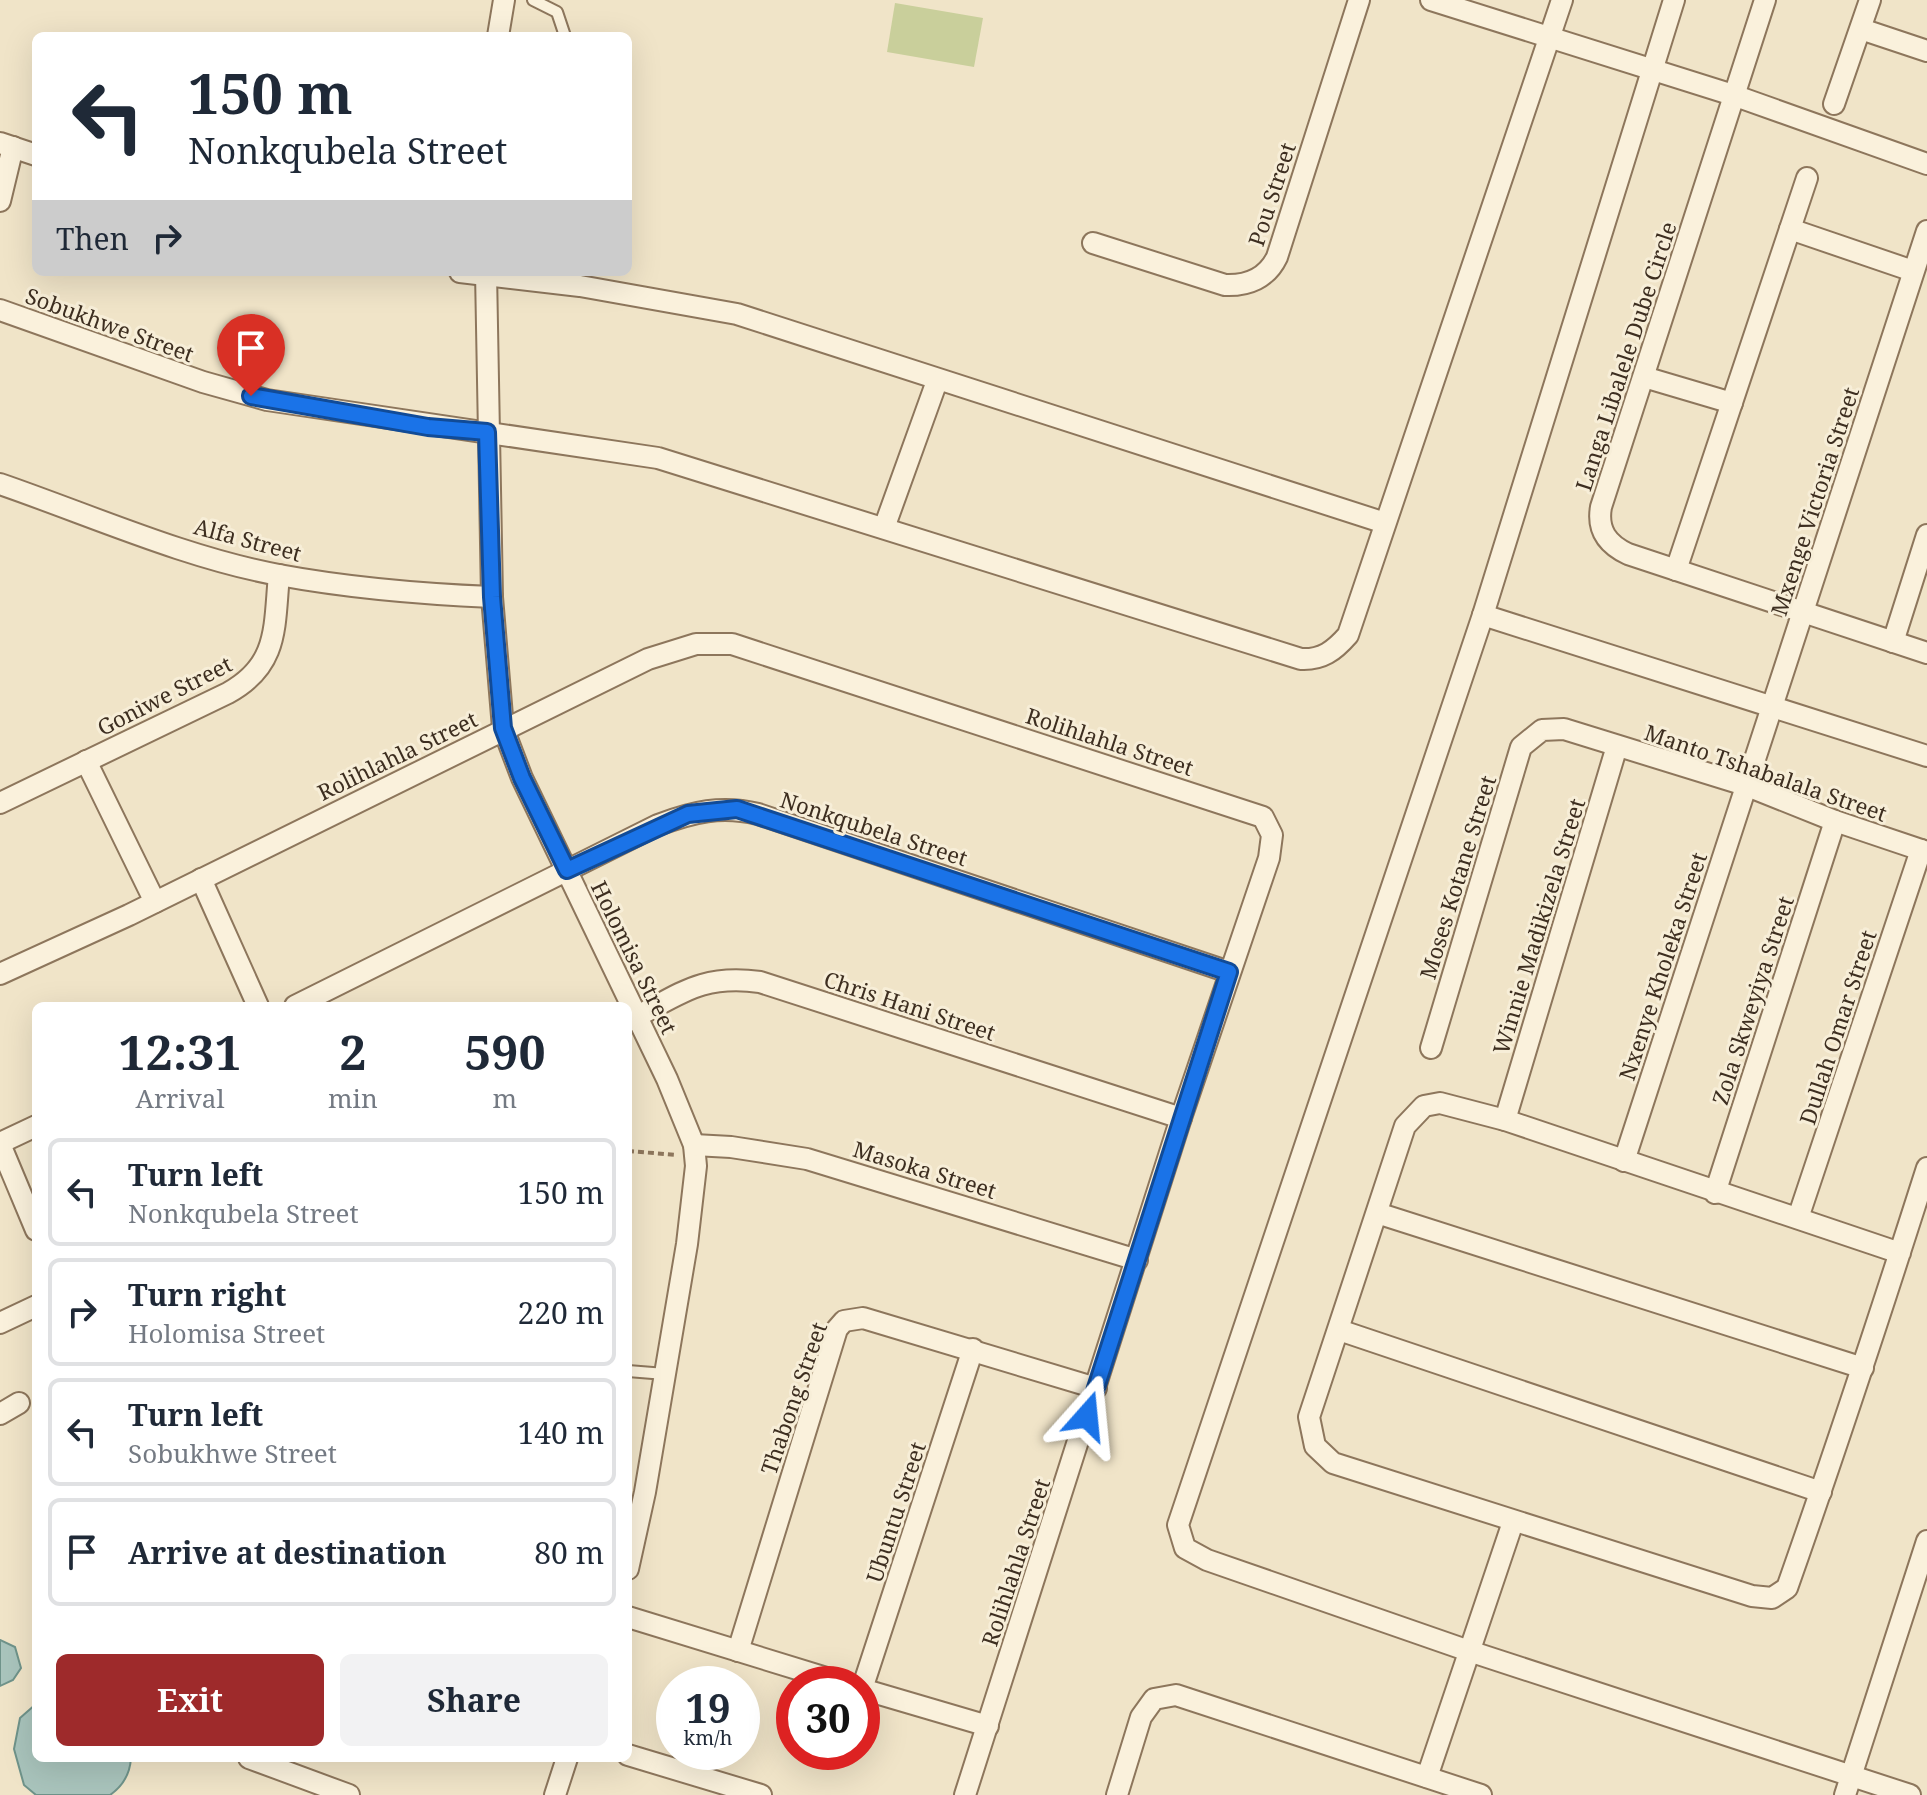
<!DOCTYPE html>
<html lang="en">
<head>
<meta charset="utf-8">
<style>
	:root { --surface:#fff; --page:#f2f2f3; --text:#1f2937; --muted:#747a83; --line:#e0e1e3; --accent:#9e2a2b }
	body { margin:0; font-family:"Noto Serif",serif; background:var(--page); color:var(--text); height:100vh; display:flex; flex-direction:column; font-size:30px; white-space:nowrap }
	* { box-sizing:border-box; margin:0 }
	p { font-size:26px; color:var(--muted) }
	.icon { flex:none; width:44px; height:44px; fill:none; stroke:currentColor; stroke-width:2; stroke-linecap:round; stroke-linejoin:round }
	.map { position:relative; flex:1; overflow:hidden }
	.details { position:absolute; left:32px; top:1002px; width:600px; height:760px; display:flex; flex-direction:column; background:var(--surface); border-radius:12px; box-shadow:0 8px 32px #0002 }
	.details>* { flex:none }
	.hud { position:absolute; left:32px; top:32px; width:600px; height:244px; border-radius:12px; box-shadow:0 8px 32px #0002; background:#fff; color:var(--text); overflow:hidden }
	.speed { position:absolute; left:656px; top:1666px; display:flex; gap:16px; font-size:40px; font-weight:700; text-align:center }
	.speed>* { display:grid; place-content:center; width:104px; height:104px; border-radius:50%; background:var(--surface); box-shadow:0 8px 32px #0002; line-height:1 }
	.speed small { font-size:20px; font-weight:400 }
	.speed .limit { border:12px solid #d22; background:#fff; color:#111 }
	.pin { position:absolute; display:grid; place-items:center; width:68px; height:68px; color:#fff; margin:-82px -34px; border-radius:50% 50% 50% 0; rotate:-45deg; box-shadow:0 0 8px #0007 }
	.pin .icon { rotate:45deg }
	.me { position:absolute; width:88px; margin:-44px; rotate:18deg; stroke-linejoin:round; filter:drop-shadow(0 0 6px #0008) }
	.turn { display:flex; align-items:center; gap:28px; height:168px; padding:0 24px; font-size:36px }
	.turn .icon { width:104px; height:104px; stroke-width:2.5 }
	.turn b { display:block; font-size:56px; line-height:68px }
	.then { display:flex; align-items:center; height:76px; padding:0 24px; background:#0003; gap:16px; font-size:30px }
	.eta { display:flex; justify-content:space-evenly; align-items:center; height:136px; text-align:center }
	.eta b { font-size:48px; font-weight:700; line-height:56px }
	.primary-button { display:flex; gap:16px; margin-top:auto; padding:16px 24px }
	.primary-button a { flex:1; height:92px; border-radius:12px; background:var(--accent); color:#fff; font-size:32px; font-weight:700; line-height:92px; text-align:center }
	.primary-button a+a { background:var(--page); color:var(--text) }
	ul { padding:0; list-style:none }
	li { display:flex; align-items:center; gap:24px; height:108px; margin:0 16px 12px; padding:0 8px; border:4px solid var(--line); border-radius:12px }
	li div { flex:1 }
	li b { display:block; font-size:30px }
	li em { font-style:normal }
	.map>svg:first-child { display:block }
	.green { fill:#c9cf9b }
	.water { fill:#a9c4bc; stroke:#6f938a; stroke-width:2 }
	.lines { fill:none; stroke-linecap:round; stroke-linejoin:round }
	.service-casing { stroke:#8d765c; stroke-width:14 }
	.minor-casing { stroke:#8d765c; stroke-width:24 }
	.path { stroke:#8d765c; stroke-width:4; stroke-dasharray:6 4; stroke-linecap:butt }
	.service { stroke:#faf1dc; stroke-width:10 }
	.minor { stroke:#faf1dc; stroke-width:20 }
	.route-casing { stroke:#114b97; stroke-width:20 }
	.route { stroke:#1a73e8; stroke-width:14 }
	.labels { text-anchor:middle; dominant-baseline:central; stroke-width:6; stroke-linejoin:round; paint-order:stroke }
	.street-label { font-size:22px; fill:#3d2e20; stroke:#f7eed8 }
</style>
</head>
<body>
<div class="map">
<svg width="1927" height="1795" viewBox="0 0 1927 1795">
	<rect width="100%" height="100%" fill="#f0e4c8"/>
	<path class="green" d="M895,3L983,18L974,67L887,52Z"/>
	<g class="water">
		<path d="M0,1640L15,1647L21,1668L13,1680L0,1686Z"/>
		<path d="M36,1704V1758H131C130,1774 123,1786 110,1795H36L24,1785L14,1749L20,1718Z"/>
	</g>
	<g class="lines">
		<defs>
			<g id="service">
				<path d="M533,0L557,12L565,36"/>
				<path d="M628,1371L665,1374"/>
			</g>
			<g id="minor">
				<path d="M1431,0L1733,95L1927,164"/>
				<path d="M1674,0L1483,615L1178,1525L1185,1548L1207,1560L1469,1651L1910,1795"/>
				<path d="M1765,0L1601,507C1597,530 1607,544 1628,554L1927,653"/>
				<path d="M1861,29L1927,51"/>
				<path d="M498,36L504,0"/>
				<path d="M1834,104L1870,0"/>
				<path d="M0,143L36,155"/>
				<path d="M0,201L13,147"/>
				<path d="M1790,229L1913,271"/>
				<path d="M1093,243L1225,285C1248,286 1267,278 1277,257L1359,0"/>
				<path d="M460,272L580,286L737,314L1385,523"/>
				<path d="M486,272L492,597L503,728L522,778L667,1079L694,1145L696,1166L687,1244L645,1492L628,1569"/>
				<path d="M0,310L203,382L267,400L658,458L1301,659C1322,660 1334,651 1348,635L1562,0"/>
				<path d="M1644,377L1732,403"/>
				<path d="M0,484C90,515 186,558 279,575C349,588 421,594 492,597"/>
				<path d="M884,528L937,381"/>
				<path d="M1676,570L1807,178"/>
				<path d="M1483,615L1927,756"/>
				<path d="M1893,642L1927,535"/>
				<path d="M86,761L155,902"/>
				<path d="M0,803L228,693C279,665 274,627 279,575"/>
				<path d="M201,879L258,1006"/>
				<path d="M0,974L129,915L648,659L696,644H732L1263,817L1272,835L1269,858L1181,1118L965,1795"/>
				<path d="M295,1006L658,825C693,812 721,805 758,814L1229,972"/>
				<path d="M628,1021C680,995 699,974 760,982L1181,1118"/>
				<path d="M1431,1048L1521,747L1542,730L1564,729L1745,785L1835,821L1927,852"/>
				<path d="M1505,1120L1617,746"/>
				<path d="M0,1143L36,1126"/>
				<path d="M0,1144L36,1230"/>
				<path d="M694,1145L731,1147L807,1159L1137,1260"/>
				<path d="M1624,1161L1927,231"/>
				<path d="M1715,1193L1835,821"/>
				<path d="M1377,1213L1863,1368"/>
				<path d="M1798,1218L1921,850"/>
				<path d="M1900,1253L1505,1120L1440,1103L1424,1106L1405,1126L1309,1417L1315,1446L1333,1463L1752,1596L1772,1598L1787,1588C1836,1449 1882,1309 1927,1168"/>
				<path d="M0,1323L36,1306"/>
				<path d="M1339,1330L1821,1492"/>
				<path d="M0,1414L19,1403"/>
				<path d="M628,1617L846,1684"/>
				<path d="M738,1651L837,1329L844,1321L863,1318L1096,1388"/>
				<path d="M862,1689L973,1349"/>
				<path d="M862,1689L988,1726"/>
				<path d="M628,1755L761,1795"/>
				<path d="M249,1758L349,1795"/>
				<path d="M1427,1777L1513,1522"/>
				<path d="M555,1795L567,1758"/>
				<path d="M1117,1795L1141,1717L1154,1699L1176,1695L1481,1795"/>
				<path d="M1845,1795L1927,1541"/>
			</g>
		</defs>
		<use href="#service" class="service-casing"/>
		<use href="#minor" class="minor-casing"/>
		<path class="path" d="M628,1151L677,1155"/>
		<use href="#service" class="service"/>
		<use href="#minor" class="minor"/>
	</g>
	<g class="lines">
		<defs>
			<path id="route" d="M251,396L428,427L487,432L492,597L503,728L522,778L567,870L688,814L737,809L1229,972L1087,1416"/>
		</defs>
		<use href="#route" class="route-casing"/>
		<use href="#route" class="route"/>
	</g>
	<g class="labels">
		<g class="street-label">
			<text transform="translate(1271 194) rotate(-72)">Pou Street</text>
			<text transform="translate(110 324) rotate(20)">Sobukhwe Street</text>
			<text transform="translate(1625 356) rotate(-72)">Langa Libalele Dube Circle</text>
			<text transform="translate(1814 501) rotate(-72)">Mxenge Victoria Street</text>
			<text transform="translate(248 539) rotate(15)">Alfa Street</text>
			<text transform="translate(164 695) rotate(-27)">Goniwe Street</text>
			<text transform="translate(1110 741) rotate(18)">Rolihlahla Street</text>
			<text transform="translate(397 755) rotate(-26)">Rolihlahla Street</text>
			<text transform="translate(1766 772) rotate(19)">Manto Tshabalala Street</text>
			<text transform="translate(874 828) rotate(18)">Nonkqubela Street</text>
			<text transform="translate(1457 877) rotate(-73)">Moses Kotane Street</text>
			<text transform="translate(1538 926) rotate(-73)">Winnie Madikizela Street</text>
			<text transform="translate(635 957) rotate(64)">Holomisa Street</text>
			<text transform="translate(1662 966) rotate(-72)">Nxenye Kholeka Street</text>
			<text transform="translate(1752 1000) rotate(-72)">Zola Skweyiya Street</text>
			<text transform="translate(910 1005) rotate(18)">Chris Hani Street</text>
			<text transform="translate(1837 1027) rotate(-72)">Dullah Omar Street</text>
			<text transform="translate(925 1169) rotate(17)">Masoka Street</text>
			<text transform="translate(793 1398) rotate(-71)">Thabong Street</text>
			<text transform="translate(895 1512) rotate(-72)">Ubuntu Street</text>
			<text transform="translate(1015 1562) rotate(-72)">Rolihlahla Street</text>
		</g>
	</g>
</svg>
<div class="speed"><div>19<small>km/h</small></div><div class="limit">30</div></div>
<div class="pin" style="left:251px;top:396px;background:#d93025"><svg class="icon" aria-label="arrive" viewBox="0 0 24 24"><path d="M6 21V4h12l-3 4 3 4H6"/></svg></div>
<svg class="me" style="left:1087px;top:1416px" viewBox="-20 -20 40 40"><path d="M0-17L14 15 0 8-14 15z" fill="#1a73e8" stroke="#fff" stroke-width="4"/></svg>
<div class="hud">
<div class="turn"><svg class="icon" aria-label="left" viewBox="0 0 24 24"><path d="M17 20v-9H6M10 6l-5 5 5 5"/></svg><div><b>150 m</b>Nonkqubela Street</div></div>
<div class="then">Then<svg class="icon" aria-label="right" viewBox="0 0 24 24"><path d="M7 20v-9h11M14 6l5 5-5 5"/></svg></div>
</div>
<section class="details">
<div class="eta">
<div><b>12:31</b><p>Arrival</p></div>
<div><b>2</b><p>min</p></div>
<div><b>590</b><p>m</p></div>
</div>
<ul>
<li><svg class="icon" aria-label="left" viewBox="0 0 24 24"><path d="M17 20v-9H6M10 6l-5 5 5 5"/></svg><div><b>Turn left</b><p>Nonkqubela Street</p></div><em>150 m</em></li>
<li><svg class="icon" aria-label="right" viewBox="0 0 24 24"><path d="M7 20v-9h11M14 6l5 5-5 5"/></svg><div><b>Turn right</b><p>Holomisa Street</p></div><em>220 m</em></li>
<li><svg class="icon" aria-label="left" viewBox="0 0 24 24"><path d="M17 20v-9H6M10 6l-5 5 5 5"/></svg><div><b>Turn left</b><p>Sobukhwe Street</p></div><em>140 m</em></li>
<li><svg class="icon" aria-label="arrive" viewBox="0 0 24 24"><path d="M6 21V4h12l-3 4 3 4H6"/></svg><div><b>Arrive at destination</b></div><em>80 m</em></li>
</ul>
<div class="primary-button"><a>Exit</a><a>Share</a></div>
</section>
</div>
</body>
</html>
